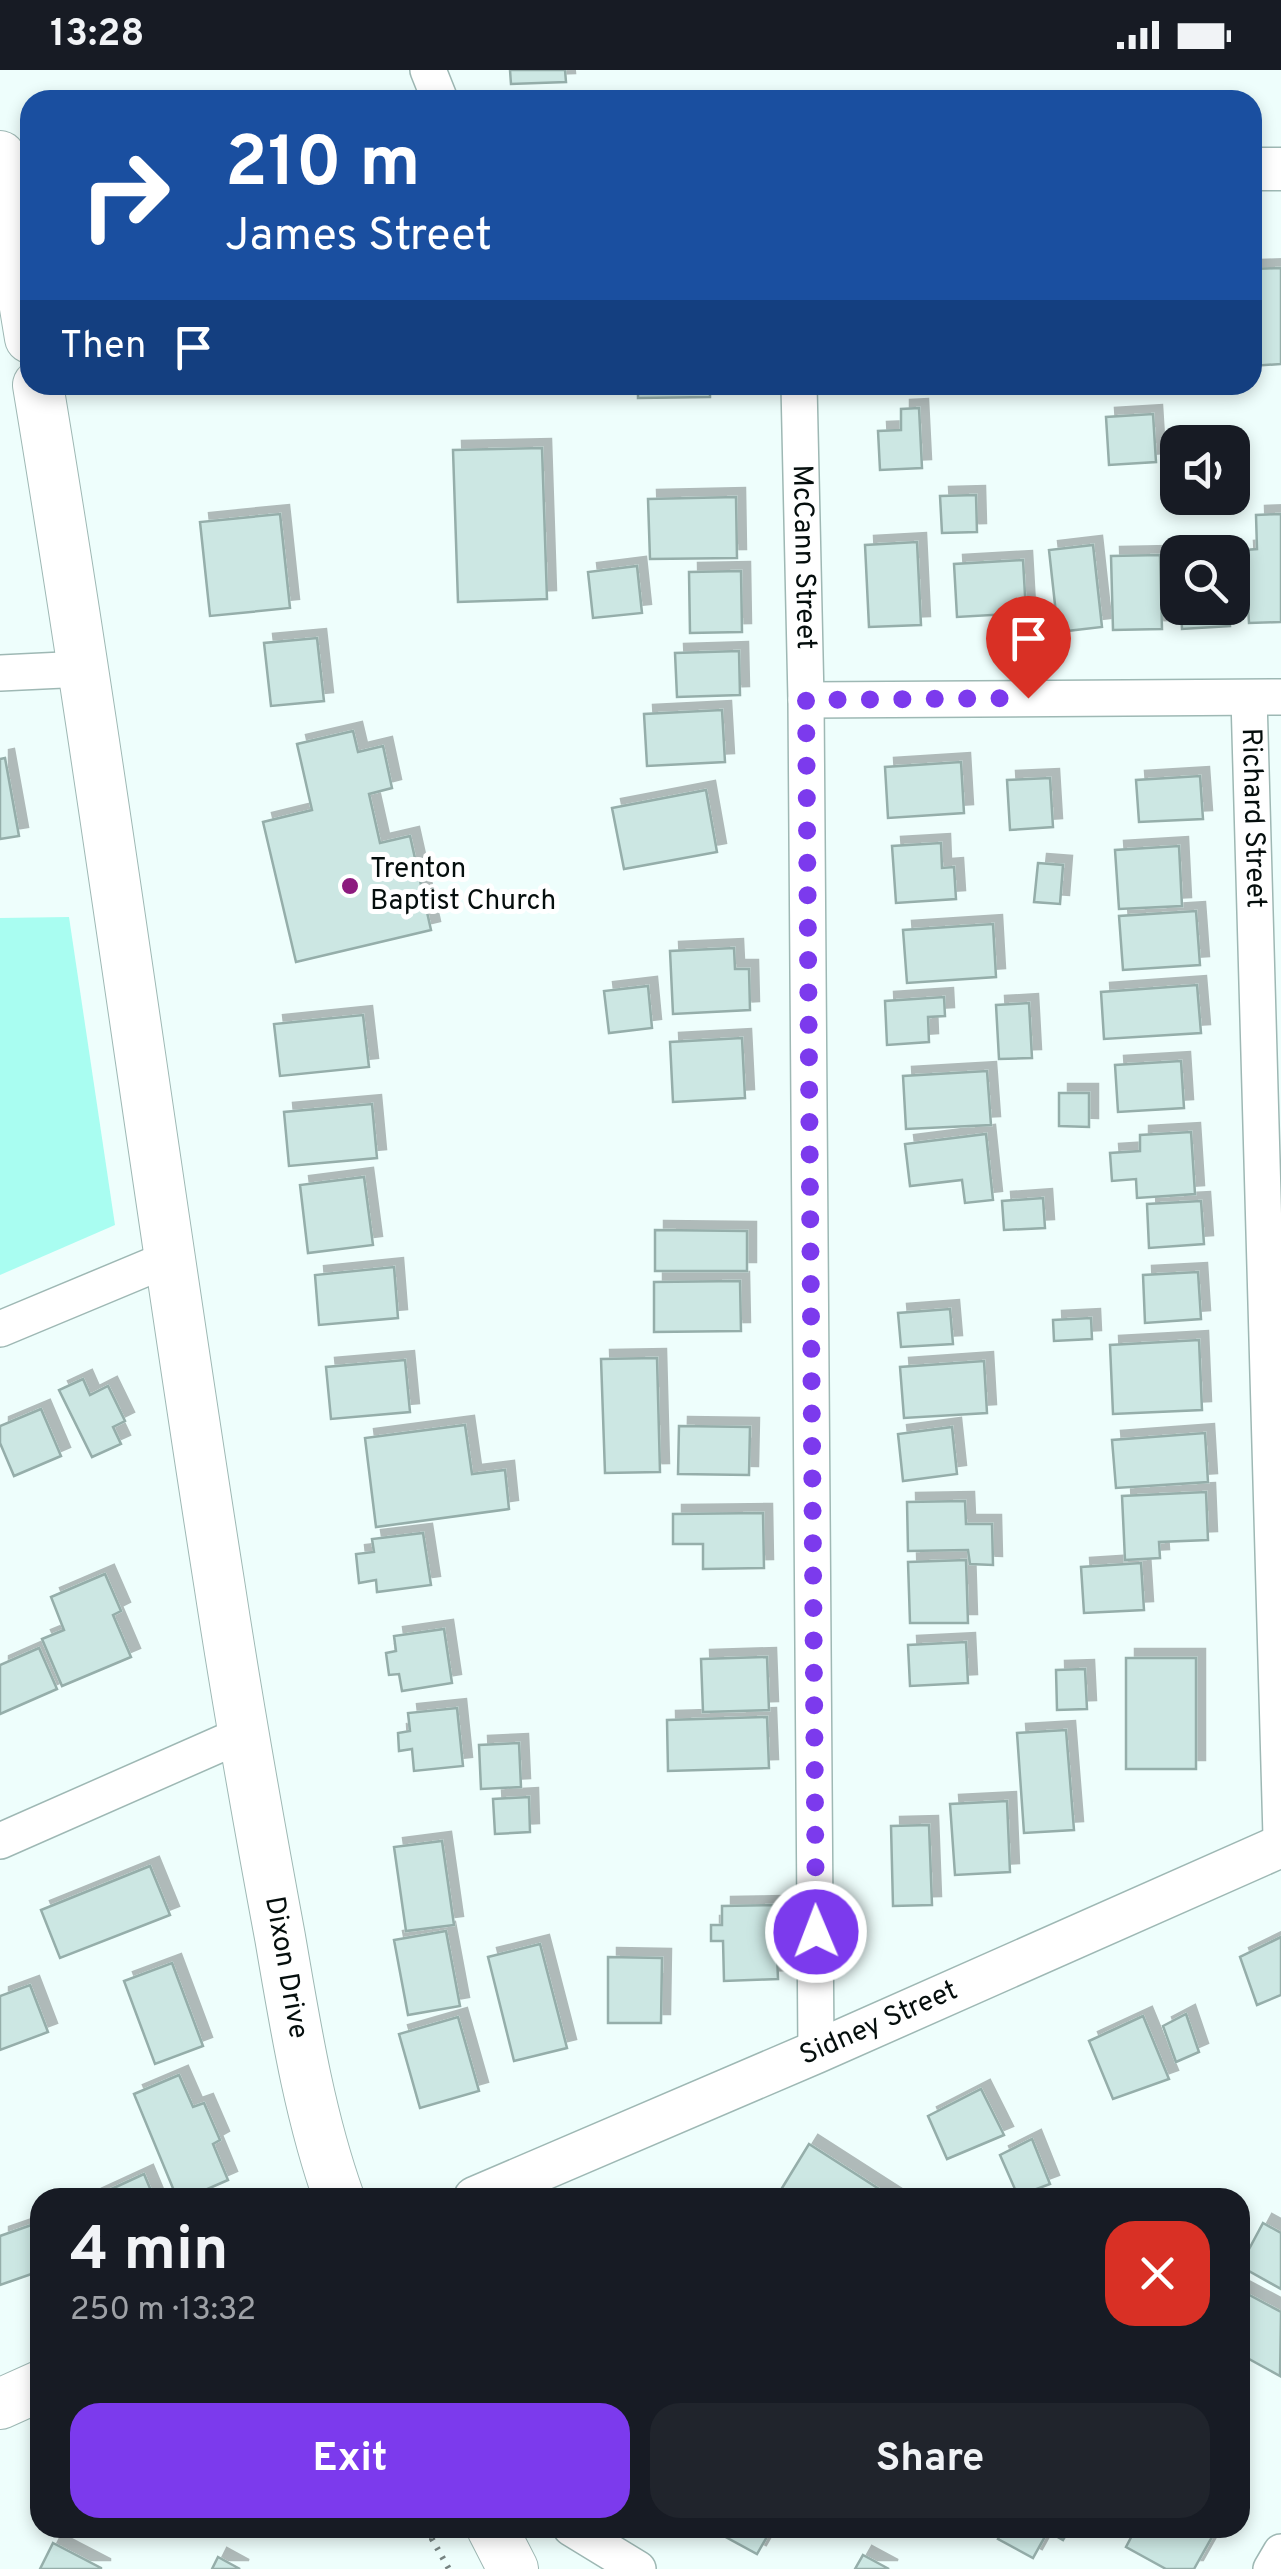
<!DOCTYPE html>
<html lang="en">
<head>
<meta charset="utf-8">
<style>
	:root { --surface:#171b24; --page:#20242c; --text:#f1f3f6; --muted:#9ea1a6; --accent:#7c3aed }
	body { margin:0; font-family:Overpass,sans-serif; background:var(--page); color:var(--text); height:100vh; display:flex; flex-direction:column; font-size:38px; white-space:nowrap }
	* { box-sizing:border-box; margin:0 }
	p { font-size:32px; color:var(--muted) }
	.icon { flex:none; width:55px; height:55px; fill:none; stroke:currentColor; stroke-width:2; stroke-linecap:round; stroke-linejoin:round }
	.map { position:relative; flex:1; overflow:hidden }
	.panel { position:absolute; left:30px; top:2118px; width:1220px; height:350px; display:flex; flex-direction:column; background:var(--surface); border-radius:30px; box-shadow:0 5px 15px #0003 }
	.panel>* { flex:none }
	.hud { position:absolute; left:20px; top:20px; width:1242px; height:305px; border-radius:30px; box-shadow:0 5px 15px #0003; background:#1a4fa0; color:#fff; overflow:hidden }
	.controls { position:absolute; left:1160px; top:355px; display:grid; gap:20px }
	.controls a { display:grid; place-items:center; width:90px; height:90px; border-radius:20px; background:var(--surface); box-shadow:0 5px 15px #0003; font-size:50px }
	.pin { position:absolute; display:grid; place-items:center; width:85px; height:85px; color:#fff; margin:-102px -42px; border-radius:50% 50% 50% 0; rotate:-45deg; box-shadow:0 0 10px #0007 }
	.pin .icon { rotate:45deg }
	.me { position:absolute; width:110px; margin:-55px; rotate:359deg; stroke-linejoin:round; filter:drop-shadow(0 0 8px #0008) }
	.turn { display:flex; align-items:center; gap:35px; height:210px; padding:0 40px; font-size:45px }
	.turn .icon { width:130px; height:130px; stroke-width:2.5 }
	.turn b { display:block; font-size:70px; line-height:85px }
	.then { display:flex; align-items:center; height:95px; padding:0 40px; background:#0003; gap:20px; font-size:38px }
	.round { display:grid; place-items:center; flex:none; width:105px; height:105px; border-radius:30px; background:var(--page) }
	.summary { display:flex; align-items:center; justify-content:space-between; height:170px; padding:0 40px }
	h1 { font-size:60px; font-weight:700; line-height:75px }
	.button { display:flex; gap:20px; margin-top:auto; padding:20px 40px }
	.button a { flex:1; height:115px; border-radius:30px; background:var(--accent); color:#fff; font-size:40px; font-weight:700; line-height:115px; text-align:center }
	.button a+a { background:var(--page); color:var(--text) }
	.status { display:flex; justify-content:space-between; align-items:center; height:70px; padding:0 50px; background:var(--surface); direction:ltr }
	.status svg { height:28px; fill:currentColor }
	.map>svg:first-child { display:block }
	.green { fill:#a9fdf1 }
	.building { fill:#cce7e3; stroke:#95aeaa; stroke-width:2.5; filter:url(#shadow) }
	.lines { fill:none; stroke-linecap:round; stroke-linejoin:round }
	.minor-casing { stroke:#9eb8b4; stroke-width:38 }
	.tertiary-casing { stroke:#9eb8b4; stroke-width:45 }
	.secondary-casing { stroke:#9eb8b4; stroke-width:52 }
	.path { stroke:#778482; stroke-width:6; stroke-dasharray:2.5 8; stroke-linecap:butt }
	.minor { stroke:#fff; stroke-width:35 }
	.tertiary { stroke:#fff; stroke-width:42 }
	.secondary { stroke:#fff; stroke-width:50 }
	.route { stroke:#7c3aed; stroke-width:18; stroke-dasharray:0 32.4 }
	.poi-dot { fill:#8c1b7e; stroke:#fff; stroke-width:4 }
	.labels { text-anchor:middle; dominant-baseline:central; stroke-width:10; stroke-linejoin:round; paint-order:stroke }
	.street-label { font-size:28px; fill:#050e0d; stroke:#fff }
	.poi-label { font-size:28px; fill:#050e0d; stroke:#fff; text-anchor:start }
</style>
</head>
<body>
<div class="status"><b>13:28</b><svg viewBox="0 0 49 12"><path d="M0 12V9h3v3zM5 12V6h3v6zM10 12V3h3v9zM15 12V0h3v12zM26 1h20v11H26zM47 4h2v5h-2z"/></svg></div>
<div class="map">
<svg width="1281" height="2499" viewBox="0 0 1281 2499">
	<defs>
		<filter id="shadow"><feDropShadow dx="9" dy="-9" stdDeviation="0" flood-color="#0004"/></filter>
	</defs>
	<rect width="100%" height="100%" fill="#eefefc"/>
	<path class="green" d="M69,847L115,1155L0,1205V848Z"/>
	<g class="building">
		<path d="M510,0H565L566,12L511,14Z"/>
		<path d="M1281,198V294L1252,296V199Z"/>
		<path d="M638,315H710V327L638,328Z"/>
		<path d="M919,338L922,398L880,400L878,361L901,360V339Z"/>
		<path d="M1153,344L1156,392L1109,395L1106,347Z"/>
		<path d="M542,378L547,529L458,532L453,380Z"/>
		<path d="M976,425L977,462L942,463L940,426Z"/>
		<path d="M736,427L737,488L650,489L648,429Z"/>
		<path d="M280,444L290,538L210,546L200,452Z"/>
		<path d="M1281,444V552L1249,553L1245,480L1257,479L1256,445Z"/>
		<path d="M917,472L921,555L869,557L865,475Z"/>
		<path d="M1093,475L1102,557L1058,562L1049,480Z"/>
		<path d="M1160,485L1162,559L1113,560L1111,486Z"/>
		<path d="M1023,490L1026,543L957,547L954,494Z"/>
		<path d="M637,496L642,543L593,548L588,502Z"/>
		<path d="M741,501L742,562L690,563L689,502Z"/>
		<path d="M1181,538H1229L1230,556L1182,559Z"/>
		<path d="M317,568L324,631L271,636L264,573Z"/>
		<path d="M739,581L740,625L677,627L675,583Z"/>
		<path d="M722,640L725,692L647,696L644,644Z"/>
		<path d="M353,661L358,682L383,676L392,718L369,724L380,773L410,766L431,860L296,892L263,752L312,740L297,674Z"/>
		<path d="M5,688L19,766L0,769V689Z"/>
		<path d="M961,692L964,743L888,748L885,697Z"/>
		<path d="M1200,706L1203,749L1139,752L1136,710Z"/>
		<path d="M1050,708L1053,757L1010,760L1007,710Z"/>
		<path d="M706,720L717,782L624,799L612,738Z"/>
		<path d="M941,773L942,798L954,797L956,829L896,833L892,776Z"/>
		<path d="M1179,776L1182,836L1119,839L1115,780Z"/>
		<path d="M1038,793L1063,795L1060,834L1034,832Z"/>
		<path d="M1196,841L1200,895L1123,900L1119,846Z"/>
		<path d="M993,854L996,907L907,913L903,860Z"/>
		<path d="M734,878L735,899H749L750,940L673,944L670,881Z"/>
		<path d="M1197,915L1201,963L1104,969L1101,922Z"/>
		<path d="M648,916L652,958L609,963L604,921Z"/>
		<path d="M944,927L945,946L928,947L929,972L887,975L885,931Z"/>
		<path d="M1029,933L1032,988L999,989L996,935Z"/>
		<path d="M363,945L369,997L280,1006L274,954Z"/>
		<path d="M742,968L745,1028L673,1032L670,972Z"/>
		<path d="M1181,991L1184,1038L1118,1042L1115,995Z"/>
		<path d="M987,1001L991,1055L906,1059L903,1006Z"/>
		<path d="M1059,1023H1089V1057L1059,1056Z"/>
		<path d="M372,1034L377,1088L289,1096L284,1042Z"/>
		<path d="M1191,1062L1195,1124L1137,1128L1136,1109L1112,1111L1110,1083L1140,1081V1065Z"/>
		<path d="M986,1064L993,1130L965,1133L962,1110L910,1116L905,1074Z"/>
		<path d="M364,1107L373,1175L308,1183L300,1115Z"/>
		<path d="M1043,1128L1045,1158L1004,1160L1002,1131Z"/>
		<path d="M1201,1131L1204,1174L1149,1178L1147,1134Z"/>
		<path d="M655,1160L747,1161V1201H655Z"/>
		<path d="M394,1197L398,1248L319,1255L315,1205Z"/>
		<path d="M1198,1202L1201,1249L1145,1253L1143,1205Z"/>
		<path d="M740,1211L741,1261L654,1262V1212Z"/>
		<path d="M950,1239L953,1274L901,1277L898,1243Z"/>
		<path d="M1091,1248L1092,1269L1054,1271L1053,1250Z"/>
		<path d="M1199,1270L1202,1340L1113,1344L1110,1275Z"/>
		<path d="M657,1288L660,1402L605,1403L601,1289Z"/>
		<path d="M405,1290L410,1342L331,1349L326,1297Z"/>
		<path d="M984,1291L987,1343L904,1348L900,1297Z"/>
		<path d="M83,1309L90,1325L108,1316L125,1351L113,1357L121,1374L92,1387L59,1320Z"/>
		<path d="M41,1339L61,1386L14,1406L0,1373V1356Z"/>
		<path d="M465,1355L472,1404L505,1400L509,1439L376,1457L365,1368Z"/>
		<path d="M679,1356L750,1357L749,1405L678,1404Z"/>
		<path d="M952,1357L957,1404L903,1411L898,1364Z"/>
		<path d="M1205,1363L1208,1412L1116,1418L1112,1370Z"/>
		<path d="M1206,1422L1208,1470L1159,1472L1160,1488L1125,1490L1122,1426Z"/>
		<path d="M965,1431L966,1454H992L993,1495L970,1494L968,1480L908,1481L907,1432Z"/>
		<path d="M763,1443L764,1498L703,1499V1474H673V1444Z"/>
		<path d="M423,1463L431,1515L377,1522L376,1510L359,1513L356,1484L374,1482L372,1469Z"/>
		<path d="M966,1490L968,1553H910L908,1492Z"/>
		<path d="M1141,1493L1144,1540L1084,1543L1081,1497Z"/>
		<path d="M105,1504L121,1541L113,1545L131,1587L62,1616L42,1569L64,1560L51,1527Z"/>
		<path d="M444,1559L452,1613L402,1621L399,1604L389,1605L386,1583L396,1581L394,1566Z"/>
		<path d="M966,1572L968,1613L910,1616L908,1575Z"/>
		<path d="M39,1578L57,1619L0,1644V1595Z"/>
		<path d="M767,1587L769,1640L703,1642L701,1589Z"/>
		<rect x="1126" y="1588" width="70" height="111"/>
		<path d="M1085,1599L1087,1639L1057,1640L1056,1600Z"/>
		<path d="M457,1638L463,1696L414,1701L412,1679L399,1681L398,1663L410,1661L408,1643Z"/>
		<path d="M767,1647L769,1698L668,1701L667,1650Z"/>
		<path d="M1066,1660L1074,1760L1024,1763L1017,1663Z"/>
		<path d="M519,1673L521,1717L481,1719L479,1675Z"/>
		<path d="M529,1727L530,1762L495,1764L493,1729Z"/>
		<path d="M1007,1731L1010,1802L955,1805L950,1734Z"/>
		<path d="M929,1755L932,1835L893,1836L891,1756Z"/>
		<path d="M442,1771L454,1855L406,1861L394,1777Z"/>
		<path d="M150,1796L170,1845L60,1888L41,1840Z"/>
		<path d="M775,1835L778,1909L724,1911L723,1871H711V1855H722V1836Z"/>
		<path d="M446,1861L460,1936L408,1945L394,1870Z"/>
		<path d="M1281,1867V1925L1257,1935L1240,1887Z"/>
		<path d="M540,1874L567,1978L514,1991L488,1887Z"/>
		<path d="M608,1887L662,1888L661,1953H608Z"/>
		<path d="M172,1893L203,1976L155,1994L124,1911Z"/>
		<path d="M30,1915L48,1962L0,1980V1926Z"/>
		<path d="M1186,1944L1199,1982L1176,1992L1163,1956Z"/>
		<path d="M1143,1946L1169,2009L1113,2029L1089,1971Z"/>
		<path d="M458,1947L479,2021L420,2038L399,1964Z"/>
		<path d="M179,2005L193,2037L204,2033L220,2070L213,2074L228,2110L187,2128H177L134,2024Z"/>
		<path d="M981,2019L1004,2065L947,2089L928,2046Z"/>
		<path d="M1032,2069L1050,2114L1018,2126L1000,2085Z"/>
		<path d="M809,2074L893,2128H786L779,2123Z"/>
		<path d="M144,2104L154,2128H92Z"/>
		<path d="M40,2152V2201L0,2215V2166Z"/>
		<path d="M1263,2153L1281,2163V2219L1240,2196Z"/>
		<path d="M1240,2220L1281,2242L1280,2306L1240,2284Z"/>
		<path d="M709,2458H772L757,2484Z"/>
		<path d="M1004,2458H1042L1048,2461L1033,2488L998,2469Z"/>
		<path d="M1042,2458H1070L1063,2470Z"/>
		<path d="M1136,2458H1217L1194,2499H1166L1126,2477Z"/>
		<path d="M53,2473L101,2498V2499H40Z"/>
		<path d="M863,2485L889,2499H855Z"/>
		<path d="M218,2487L240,2499H212Z"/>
	</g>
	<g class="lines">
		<defs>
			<g id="minor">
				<path d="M428,0L440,30"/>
				<path id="s1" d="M799,315L806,630L816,1982"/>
				<path d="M0,603L84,599"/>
				<path id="s2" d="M1249,628L1281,1767"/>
				<path d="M806,630L1281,627"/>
				<path d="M0,1259L168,1189"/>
				<path d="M0,1771L243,1664"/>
				<path d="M571,2458L638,2499"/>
				<path d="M1271,2499L1281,2482"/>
			</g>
			<g id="tertiary">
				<path d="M1252,99H1281"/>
				<path id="s3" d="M475,2128L816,1982L1281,1776"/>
			</g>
			<g id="secondary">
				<path d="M0,86L30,268"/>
				<path id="s4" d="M38,315C104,713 156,1113 219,1512C237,1630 258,1749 280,1867C295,1954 309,2044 339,2128"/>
				<path d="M0,2334L40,2316"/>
				<path d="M492,2458L513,2499"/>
			</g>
		</defs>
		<use href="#minor" class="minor-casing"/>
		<use href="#tertiary" class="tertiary-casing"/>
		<use href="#secondary" class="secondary-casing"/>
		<path class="path" d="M433,2458L432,2469L449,2499"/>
		<use href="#minor" class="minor"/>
		<use href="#tertiary" class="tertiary"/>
		<use href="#secondary" class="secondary"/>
	</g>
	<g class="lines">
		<path class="route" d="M816,1862L806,630L1028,628"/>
	</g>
	<circle class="poi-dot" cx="350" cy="816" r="10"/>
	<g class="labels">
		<g class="street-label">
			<text stroke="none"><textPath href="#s1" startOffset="172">McCann Street</textPath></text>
			<text stroke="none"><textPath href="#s2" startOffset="120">Richard Street</textPath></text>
			<text stroke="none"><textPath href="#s4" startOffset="1602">Dixon Drive</textPath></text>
			<text stroke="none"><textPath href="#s3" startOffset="440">Sidney Street</textPath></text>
		</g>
		<g class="poi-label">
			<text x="370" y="800">Trenton<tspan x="370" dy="32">Baptist Church</tspan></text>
		</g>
	</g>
</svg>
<div class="controls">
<a><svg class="icon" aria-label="sound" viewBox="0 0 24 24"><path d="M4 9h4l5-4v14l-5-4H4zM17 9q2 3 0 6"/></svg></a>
<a><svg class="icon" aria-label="search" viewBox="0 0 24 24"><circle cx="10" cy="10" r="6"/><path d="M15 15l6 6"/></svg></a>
</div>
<div class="pin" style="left:1028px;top:628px;background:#d93025"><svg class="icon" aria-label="arrive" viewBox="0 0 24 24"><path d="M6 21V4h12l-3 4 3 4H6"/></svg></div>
<svg class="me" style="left:816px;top:1862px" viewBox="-20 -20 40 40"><circle r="17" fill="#7c3aed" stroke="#fff" stroke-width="3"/><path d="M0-11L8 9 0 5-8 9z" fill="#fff"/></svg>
<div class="hud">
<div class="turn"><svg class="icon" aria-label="right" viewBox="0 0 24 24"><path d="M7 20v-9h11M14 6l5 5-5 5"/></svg><div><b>210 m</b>James Street</div></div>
<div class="then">Then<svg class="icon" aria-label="arrive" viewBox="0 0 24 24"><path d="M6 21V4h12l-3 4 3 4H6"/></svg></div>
</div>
<section class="panel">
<div class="summary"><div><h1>4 min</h1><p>250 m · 13:32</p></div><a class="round" style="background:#d93025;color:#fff"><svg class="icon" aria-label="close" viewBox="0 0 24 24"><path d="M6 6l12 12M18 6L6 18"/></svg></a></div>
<div class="button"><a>Exit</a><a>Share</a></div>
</section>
</div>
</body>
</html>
